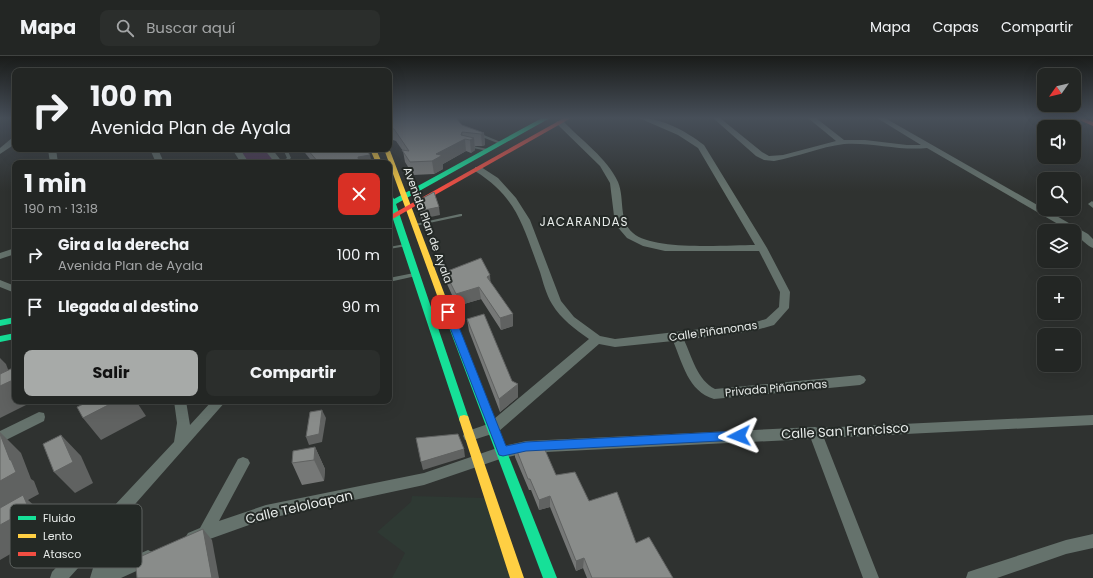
<!DOCTYPE html>
<html lang="es">
<head>
<meta charset="utf-8">
<style>
	:root { --surface:#232624; --page:#2b2e2c; --text:#f1f3f6; --muted:#a3a5a6; --line:#404341; --accent:#a7aaa8 }
	body { margin:0; font-family:Poppins,sans-serif; background:var(--page); color:var(--text); height:100vh; display:flex; flex-direction:column; font-size:15px; white-space:nowrap }
	* { box-sizing:border-box; margin:0 }
	p { font-size:13px; color:var(--muted) }
	.icon { flex:none; width:22px; height:22px; fill:none; stroke:currentColor; stroke-width:2; stroke-linecap:round; stroke-linejoin:round }
	.map { position:relative; flex:1; overflow:hidden }
	.sheet { position:absolute; left:12px; top:104px; width:380px; height:244px; display:flex; flex-direction:column; background:var(--surface); border-radius:8px; box-shadow:0 4px 16px #0002,0 0 0 1px var(--line) }
	.sheet>* { flex:none }
	.guide { position:absolute; left:12px; top:12px; width:380px; height:84px; border-radius:8px; box-shadow:0 4px 16px #0002,0 0 0 1px var(--line); background:#232624; color:var(--text); overflow:hidden }
	.needle { width:26px; rotate:236deg }
	.controls { position:absolute; left:1037px; top:12px; display:grid; gap:8px }
	.controls a { display:grid; place-items:center; width:44px; height:44px; border-radius:8px; background:var(--surface); box-shadow:0 4px 16px #0002,0 0 0 1px var(--line); font-size:20px }
	.pin { position:absolute; display:grid; place-items:center; width:34px; height:34px; color:#fff; margin:-17px; border-radius:8px; box-shadow:0 2px 6px #0006 }
	.me { position:absolute; width:44px; margin:-22px; rotate:267deg; stroke-linejoin:round; filter:drop-shadow(0 0 3px #0008) }
	.turn { display:flex; align-items:center; gap:14px; height:84px; padding:0 12px; font-size:18px }
	.turn .icon { width:52px; height:52px; stroke-width:2.5 }
	.turn b { display:block; font-size:28px; line-height:34px }
	.round { display:grid; place-items:center; flex:none; width:42px; height:42px; border-radius:8px; background:var(--page) }
	.summary { display:flex; align-items:center; justify-content:space-between; height:68px; padding:0 12px }
	h1 { font-size:24px; font-weight:700; line-height:30px }
	.primary-button { display:flex; gap:8px; margin-top:auto; padding:8px 12px }
	.primary-button a { flex:1; height:46px; border-radius:8px; background:var(--accent); color:#111; font-size:16px; font-weight:700; line-height:46px; text-align:center }
	.primary-button a+a { background:var(--page); color:var(--text) }
	ul { padding:0; list-style:none }
	li { display:flex; align-items:center; gap:12px; height:52px; padding:0 12px; border-top:1px solid var(--line) }
	li div { flex:1 }
	li b { display:block; font-size:15px }
	li em { font-style:normal }
	header { display:flex; align-items:center; gap:24px; box-sizing:border-box; height:56px; padding:0 20px; background:var(--surface); border-bottom:1px solid var(--line) }
	header strong { font-size:19px }
	nav { display:flex; gap:22px; margin-inline-start:auto; font-size:14px }
	.search { width:280px; height:36px; background:var(--page); display:flex; align-items:center; gap:10px; box-sizing:border-box; padding:0 14px; border-radius:8px; color:var(--muted); font-size:15px }
	.map>svg:first-child { display:block }
	.built { fill:#2e3933 }
	.green { fill:#503755 }
	.lines { fill:none; stroke-linecap:round; stroke-linejoin:round }
	.lane { fill:#65726c; fill-rule:evenodd }
	.street { fill:#65726c; fill-rule:evenodd }
	.fast { fill:#16e098; fill-rule:evenodd }
	.slow { fill:#ffcf43; fill-rule:evenodd }
	.jam { fill:#f24e42; fill-rule:evenodd }
	.wall { fill:#767877 }
	.shaded-wall { fill:#606261 }
	.building { fill:#898c8a; stroke:#606261 }
	.route { fill:#1a73e8; stroke:#114b97 }
	.labels { text-anchor:middle; dominant-baseline:central; stroke-width:4; stroke-linejoin:round; paint-order:stroke }
	.street-label { font-size:11px; fill:#e7ebe9; stroke:#242926 }
	.neighbourhood-label { font-size:12px; letter-spacing:1px; fill:#e7ebe9; stroke:#242926 }
	.near-street-label { font-size:13px; fill:#e7ebe9; stroke:#242926 }
	.key { fill:#242926; stroke:#5e6360; stroke-width:1 }
	.key-label { font-size:11px; fill:#e7ebe9 }
</style>
</head>
<body>
<header>
<strong>Mapa</strong>
<div class="search"><svg class="icon" aria-label="search" viewBox="0 0 24 24"><circle cx="10" cy="10" r="6"/><path d="M15 15l6 6"/></svg>Buscar aquí</div>
<nav><a>Mapa</a><a>Capas</a><a>Compartir</a></nav>
</header>
<div class="map">
<svg width="1093" height="522" viewBox="0 0 1093 522">
	<rect width="100%" height="100%" fill="#2f3230"/>
	<path class="built" d="M412,440L485,442L511,522H392L405,497L377,476L411,446Z"/>
	<path class="green" d="M236,93H268L276,104L267,107H245Z"/>
	<g class="lines">
		<g class="lane">
			<path d="M477,77H479L503,87L500,88L477,79Z"/>
			<path d="M467,89L488,93L490,94L488,95L468,91L466,90Z"/>
			<path d="M283,93H287L291,102C287,106 285,107 279,107L287,102Z"/>
			<path d="M460,158H462V160L415,170L413,169L415,168Z"/>
			<path d="M405,188L407,189V190L389,193V191Z"/>
			<path d="M414,217L417,219L416,220L389,226V222Z"/>
		</g>
		<g class="street">
			<path d="M639,62C662,62 686,75 704,89L767,192L790,236L789,252L774,269L753,275L684,284C692,301 697,324 715,333L860,319L864,321L866,324L864,327L860,329L714,343C688,335 683,308 673,285L615,291L599,288L498,376L470,385L465,384L463,380L465,376L488,368L589,283C575,273 561,263 552,248C546,238 543,226 540,216C523,171 518,142 475,115V111H481L498,122L516,142L530,164L561,245L574,261L600,280L615,283L753,267L766,263L779,251L780,236L759,195H665L643,190L627,182L615,168L610,127L600,110L556,67L557,65H563C581,84 607,102 618,126C625,143 618,164 633,177C653,195 727,189 755,189L698,92L678,79Z"/>
			<path d="M713,62H720L762,96L769,100L783,99L836,85L808,62H816L844,84H865L907,89H921L877,62H885L1088,178L1093,183V192C1087,190 1080,181 1074,178V175H1070L927,92C899,95 872,86 844,88C820,91 797,101 774,105L764,104L756,100Z"/>
			<path d="M12,82H15V88L0,98V92Z"/>
			<path d="M48,93H56L58,107H50Z"/>
			<path d="M150,93H158L164,107H156Z"/>
			<path d="M232,93H240L249,107H241Z"/>
			<path d="M264,93H272L283,107H275Z"/>
			<path d="M1092,145L1093,146V152L1088,148Z"/>
			<path d="M15,192V198L0,203V197Z"/>
			<path d="M0,224L15,230V237L0,231Z"/>
			<path d="M174,345H186L190,369L212,345H226L114,472V489L110,511L148,494L154,497L156,502L154,507L121,522H90L96,502L99,489L69,522H50L52,516L174,386L177,367Z"/>
			<path d="M39,356L44,357L45,361L44,365L0,387V375Z"/>
			<path d="M1093,359V369L824,382L879,522H863L811,383L526,397L503,402L424,429L266,463L193,489L188,487L185,482L188,477L200,472L238,403L243,401L248,403L250,407L219,465L266,449L424,417L503,390L526,385L815,371L818,372Z"/>
			<path d="M1093,478V492L1066,498L997,522H966L968,516L974,514L1066,484Z"/>
		</g>
		<g class="fast">
			<path d="M542,62H550L396,148L469,363L468,366L464,367L460,366L459,363L389,151V137L391,138L394,143Z"/>
			<path d="M442,239L446,242L557,522H543L438,242Z"/>
			<path d="M15,261V267L0,270V264Z"/>
			<path d="M15,277V283L0,286V280Z"/>
		</g>
		<g class="slow">
			<path d="M389,92L446,242L445,244H439L438,242L384,93H389Z"/>
			<path d="M370,93H376L382,107H376Z"/>
			<path d="M464,359L468,360L469,363L524,522H510L459,363L460,360Z"/>
		</g>
		<g class="jam">
			<path d="M564,62H571L389,165V160Z"/>
			<path d="M1075,62H1083L1093,66V70Z"/>
		</g>
	</g>
	<g class="wall">
		<path d="M389,62L462,69L484,77L485,89L482,90H475V94L471,97L466,95L443,108V113L434,118L413,119L405,106L403,95L396,85L390,83L389,81Z"/>
		<path d="M302,93H366L372,107H313Z"/>
		<path d="M445,216L491,227L513,270L501,274L481,243L457,250L447,228Z"/>
		<path d="M467,263L512,325L518,328V341L500,356L469,275Z"/>
		<path d="M515,390L556,419L589,445L636,487L673,522H587L583,512L576,515L550,451L539,454L531,434H529L515,401Z"/>
		<path d="M315,391L325,413L324,425L302,429L292,407Z"/>
	</g>
	<g class="shaded-wall">
		<path d="M462,76L463,84L465,83L466,95L443,108V113L434,118L432,105L436,98L461,79Z"/>
		<path d="M484,77L485,89L482,90L481,78Z"/>
		<path d="M474,82L475,94L471,97L470,84Z"/>
		<path d="M370,99L372,107H359L358,101Z"/>
		<path d="M439,151L440,159L421,163L420,155Z"/>
		<path d="M392,211L393,215L389,216V212Z"/>
		<path d="M490,219L491,231L487,221Z"/>
		<path d="M479,231L481,243L457,250L456,238Z"/>
		<path d="M513,258V270L501,274L500,262Z"/>
		<path d="M0,302L6,308L12,324L15,323V345H34L0,362Z"/>
		<path d="M518,328V341L500,356L499,343Z"/>
		<path d="M78,345H104L86,354Z"/>
		<path d="M116,345H136L146,360L101,384L83,362Z"/>
		<path d="M322,354L326,362L322,386L309,389L306,381Z"/>
		<path d="M0,376L21,397L31,423L34,425L39,438L28,444L46,460L52,474L0,504V425L10,404L0,378Z"/>
		<path d="M61,379L81,400L93,427L75,437L54,416Z"/>
		<path d="M315,391L325,413L324,425L314,404Z"/>
		<path d="M464,393L465,401L423,414L421,406Z"/>
		<path d="M550,440V451L539,454V444Z"/>
		<path d="M203,473L212,484L219,522H212Z"/>
		<path d="M584,502L583,512L576,515V505Z"/>
	</g>
	<g class="building">
		<path d="M389,62H456L462,69L484,77L481,78L462,76L461,79L474,82L470,84L465,83L436,98L441,99V100L432,105L410,106L402,94L409,95L394,73L389,71Z"/>
		<path d="M307,93H366L370,99L358,101L359,107H319Z"/>
		<path d="M434,136L439,151L420,155L419,152L423,142Z"/>
		<path d="M389,199L392,211L389,212Z"/>
		<path d="M481,202L490,219L487,221L513,258L500,262L479,231L456,238L445,216Z"/>
		<path d="M484,258L512,325L518,328L499,343L467,263Z"/>
		<path d="M15,311V323L0,330V318Z"/>
		<path d="M90,345H116L83,362L77,351Z"/>
		<path d="M322,354L319,378L306,381L310,356Z"/>
		<path d="M0,378L10,404H11L16,416L0,425Z"/>
		<path d="M458,378L464,393L421,406L416,382Z"/>
		<path d="M61,379L73,406L54,416L43,388Z"/>
		<path d="M542,387L556,419L575,416L589,445L617,436L636,487L649,481L673,522H592L584,502L576,505L550,440L539,444L530,423H528L515,390Z"/>
		<path d="M315,391L314,404L292,407L293,395Z"/>
		<path d="M23,439L29,453L0,469V452Z"/>
		<path d="M203,473L212,522H137L135,503Z"/>
	</g>
	<linearGradient id="sky" x2="0" y2="1"><stop stop-color="#1a1c1a"/><stop offset="0.46" stop-color="#474f59"/><stop offset="1" stop-color="#474f59" stop-opacity="0"/></linearGradient>
	<rect width="1093" height="135" fill="url(#sky)"/>
	<path class="route" d="M448,253L453,256L506,390L526,386L739,375L742,377L744,380L742,383L739,384L526,395L503,400L499,399L444,256Z"/>
	<g class="labels">
		<g class="street-label">
			<text transform="translate(428 169) rotate(70)">Avenida Plan de Ayala</text>
			<text transform="translate(713 275) rotate(-8)">Calle Piñanonas</text>
			<text transform="translate(776 332) rotate(-5)">Privada Piñanonas</text>
		</g>
		<g class="neighbourhood-label">
			<text x="584" y="165">JACARANDAS</text>
		</g>
		<g class="near-street-label">
			<text transform="translate(845 375) rotate(-3)">Calle San Francisco</text>
			<text transform="translate(299 451) rotate(-13)">Calle Teloloapan</text>
		</g>
	</g>
	<rect x="10" y="448" width="132" height="64" rx="6" class="key"/>
	<rect x="18" y="460" width="18" height="4" fill="#16e098"/>
	<rect x="18" y="478" width="18" height="4" fill="#ffcf43"/>
	<rect x="18" y="496" width="18" height="4" fill="#f24e42"/>
	<g class="key-label">
		<text x="43" y="466">Fluido</text>
		<text x="43" y="484">Lento</text>
		<text x="43" y="502">Atasco</text>
	</g>
</svg>
<div class="controls">
<a><svg class="needle" viewBox="-14 -14 28 28"><path d="M0-13l5 13h-10z" fill="#e53935"/><path d="M0 13l5-13h-10z" fill="#a3a5a6"/></svg></a>
<a><svg class="icon" aria-label="sound" viewBox="0 0 24 24"><path d="M4 9h4l5-4v14l-5-4H4zM17 9q2 3 0 6"/></svg></a>
<a><svg class="icon" aria-label="search" viewBox="0 0 24 24"><circle cx="10" cy="10" r="6"/><path d="M15 15l6 6"/></svg></a>
<a><svg class="icon" aria-label="layers" viewBox="0 0 24 24"><path d="M12 4l9 5-9 5-9-5zM3 14l9 5 9-5"/></svg></a>
<a>+</a>
<a>−</a>
</div>
<div class="pin" style="left:448px;top:256px;background:#d93025"><svg class="icon" aria-label="arrive" viewBox="0 0 24 24"><path d="M6 21V4h12l-3 4 3 4H6"/></svg></div>
<svg class="me" style="left:739px;top:380px" viewBox="-20 -20 40 40"><path d="M0-17L14 15 0 8-14 15z" fill="#1a73e8" stroke="#fff" stroke-width="4"/></svg>
<div class="guide">
<div class="turn"><svg class="icon" aria-label="right" viewBox="0 0 24 24"><path d="M7 20v-9h11M14 6l5 5-5 5"/></svg><div><b>100 m</b>Avenida Plan de Ayala</div></div>
</div>
<section class="sheet">
<div class="summary"><div><h1>1 min</h1><p>190 m · 13:18</p></div><a class="round" style="background:#d93025;color:#fff"><svg class="icon" aria-label="close" viewBox="0 0 24 24"><path d="M6 6l12 12M18 6L6 18"/></svg></a></div>
<ul>
<li><svg class="icon" aria-label="right" viewBox="0 0 24 24"><path d="M7 20v-9h11M14 6l5 5-5 5"/></svg><div><b>Gira a la derecha</b><p>Avenida Plan de Ayala</p></div><em>100 m</em></li>
<li><svg class="icon" aria-label="arrive" viewBox="0 0 24 24"><path d="M6 21V4h12l-3 4 3 4H6"/></svg><div><b>Llegada al destino</b></div><em>90 m</em></li>
</ul>
<div class="primary-button"><a>Salir</a><a>Compartir</a></div>
</section>
</div>
</body>
</html>
